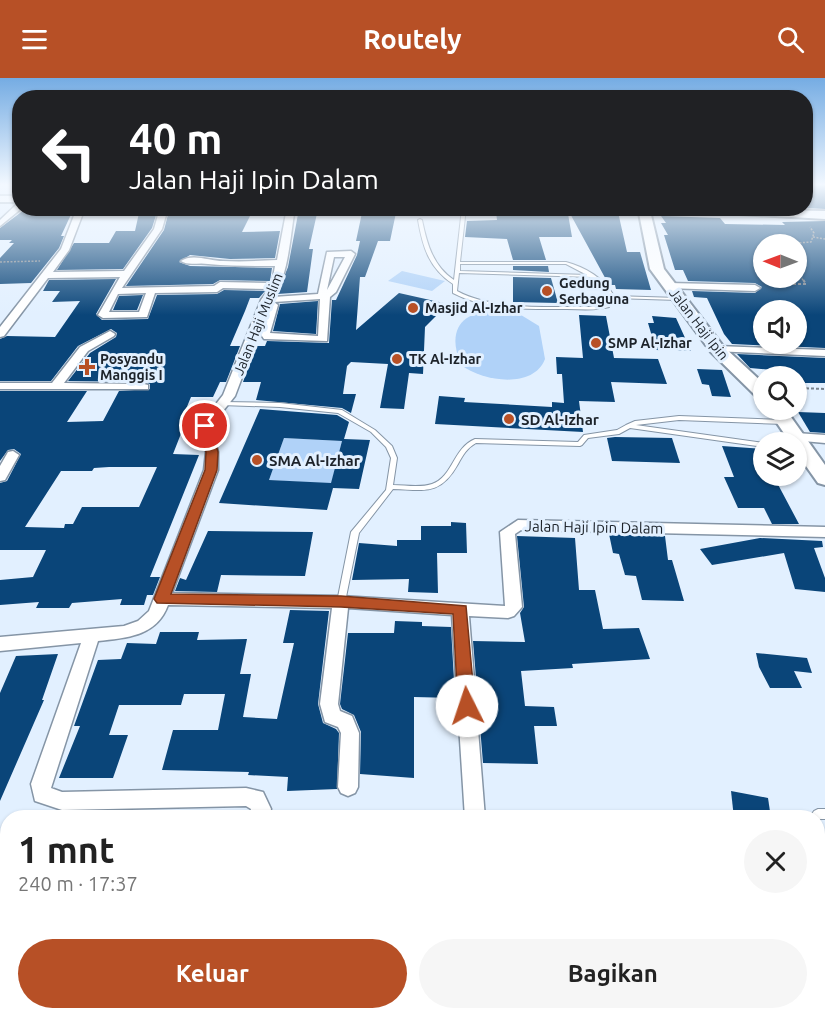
<!DOCTYPE html>
<html lang="id">
<head>
<meta charset="utf-8">
<style>
	:root { --surface:#fff; --page:#f6f6f6; --text:#222; --muted:#767676; --accent:#b75026 }
	body { margin:0; font-family:Ubuntu,sans-serif; background:var(--page); color:var(--text); height:100vh; display:flex; flex-direction:column; font-size:22px; white-space:nowrap }
	* { box-sizing:border-box; margin:0 }
	p { font-size:20px; color:var(--muted) }
	.icon { flex:none; width:33px; height:33px; fill:none; stroke:currentColor; stroke-width:2; stroke-linecap:round; stroke-linejoin:round }
	.map { position:relative; flex:1; overflow:hidden }
	.side { position:absolute; left:0px; top:732px; width:825px; height:210px; display:flex; flex-direction:column; background:var(--surface); border-radius:24px 24px 0 0; box-shadow:0 2px 4px #0004 }
	.side>* { flex:none }
	.guide { position:absolute; left:12px; top:12px; width:801px; height:126px; border-radius:24px; box-shadow:0 2px 4px #0004; background:#202124; color:#fff; overflow:hidden }
	.needle { width:39px; rotate:271deg }
	.fabs { position:absolute; left:753px; top:156px; display:grid; gap:12px }
	.fabs a { display:grid; place-items:center; width:54px; height:54px; border-radius:50%; background:var(--surface); box-shadow:0 2px 4px #0004; font-size:30px }
	.pin { position:absolute; display:grid; place-items:center; width:51px; height:51px; color:#fff; margin:-26px; border:3px solid #fff; border-radius:50%; box-shadow:0 2px 6px #0007 }
	.me { position:absolute; width:66px; margin:-33px; rotate:356deg; stroke-linejoin:round; filter:drop-shadow(0 0 4px #0008) }
	.turn { display:flex; align-items:center; gap:21px; height:126px; padding:0 18px; font-size:27px }
	.turn .icon { width:78px; height:78px; stroke-width:2.5 }
	.turn b { display:block; font-size:42px; line-height:51px }
	.round { display:grid; place-items:center; flex:none; width:63px; height:63px; border-radius:32px; background:var(--page) }
	.head { display:flex; align-items:center; justify-content:space-between; height:102px; padding:0 18px }
	h1 { font-size:36px; font-weight:700; line-height:45px }
	.primary-button { display:flex; gap:12px; margin-top:auto; padding:12px 18px }
	.primary-button a { flex:1; height:69px; border-radius:36px; background:var(--accent); color:#fff; font-size:24px; font-weight:700; line-height:69px; text-align:center }
	.primary-button a+a { background:var(--page); color:var(--text) }
	header { display:flex; justify-content:space-between; align-items:center; height:78px; padding:0 18px; background:var(--accent); color:#fff; font-size:27px; font-weight:700 }
	.map>svg:first-child { display:block }
	.green { fill:#b0d2f8 }
	.building { fill:#0a4579; fill-rule:evenodd }
	.lines { fill:none; stroke-linecap:round; stroke-linejoin:round }
	.lane-casing { stroke:#8595a6; stroke-width:2 }
	.street-casing { stroke:#8595a6; stroke-width:3 }
	.secondary-casing { stroke:#8595a6; stroke-width:4 }
	.path-far1 { stroke:#79838d; stroke-width:1.5; stroke-dasharray:2 1.5; stroke-linecap:butt }
	.path { stroke:#79838d; stroke-width:2; stroke-dasharray:3 2; stroke-linecap:butt }
	.lane { fill:#fff; fill-rule:evenodd }
	.street { fill:#fff; fill-rule:evenodd }
	.secondary { fill:#fff; fill-rule:evenodd }
	.route { fill:#b75026; stroke:#773419; stroke-width:1.5 }
	.poi-dot { fill:#b75026; stroke:#e2f0ff; stroke-width:2 }
	.labels { text-anchor:middle; dominant-baseline:central; stroke-width:6; stroke-linejoin:round; paint-order:stroke }
	.far-poi-label { font-size:14px; font-weight:bold; fill:#1d232a; stroke:#e2f0ff; text-anchor:start }
	.far-street-label { font-size:14px; fill:#1d232a; stroke:#e2f0ff }
	.poi-label { font-size:15px; font-weight:bold; fill:#1d232a; stroke:#e2f0ff; text-anchor:start }
	.street-label { font-size:15px; fill:#1d232a; stroke:#e2f0ff }
</style>
</head>
<body>
<header><svg class="icon" aria-label="menu" viewBox="0 0 24 24"><path d="M4 6h16M4 12h16M4 18h16"/></svg>Routely<svg class="icon" aria-label="search" viewBox="0 0 24 24"><circle cx="10" cy="10" r="6"/><path d="M15 15l6 6"/></svg></header>
<div class="map">
<svg width="825" height="942" viewBox="0 0 825 942">
	<rect width="100%" height="100%" fill="#e2f0ff"/>
	<g class="green">
		<path d="M402,193L445,203L432,213L388,203Z"/>
		<path d="M498,232L521,237L539,248L545,281C533,312 482,303 461,287C446,251 462,233 498,232Z"/>
		<path d="M284,360L342,363L331,406L269,402Z"/>
		<path d="M0,906H7L8,934L270,935L269,942H0Z"/>
	</g>
	<g class="building">
		<path d="M806,106H825V131L806,130Z"/>
		<path d="M74,130L61,158H64L59,170L31,205L0,206V180L14,165H9L12,162H0V150L24,132Z"/>
		<path d="M178,130H254L242,154L280,153L275,180L230,181L190,177L179,184L190,188L272,190L270,203L220,202L213,206L126,208L164,152L169,133Z"/>
		<path d="M363,130H397L390,163H378L365,199H360L356,252L399,215L448,226L425,249L423,296L409,295L404,331L380,330L388,286L351,284L347,288L343,316H356L351,335L342,330L256,322L261,304H243L256,268H265L267,263L329,265L332,222H336L357,177L360,163H356Z"/>
		<path d="M550,130H567L572,159H539L546,182H513L507,161L465,159L467,143L497,142L496,134H550Z"/>
		<path d="M567,130H601L602,133L618,134L627,174H640L651,212L616,211L615,207H609Z"/>
		<path d="M299,131H318L309,171H313L307,214L277,216L288,189Z"/>
		<path d="M157,134L152,150L123,191L57,192L74,165H109L116,153H135L139,135Z"/>
		<path d="M661,138L720,140L725,146L785,147L782,144L825,143V270L732,266L724,256L707,220L694,219L692,213L755,215L762,209L755,205L688,203L683,192H675L664,157H668L661,145H666ZM764,166H796V200H764ZM764,232H796V266H764Z"/>
		<path d="M513,188H548L549,194L513,192Z"/>
		<path d="M513,199L551,200L558,225L513,224Z"/>
		<path d="M116,201L96,236L102,242L148,241L157,217L217,216L224,212L265,213L259,220H250L245,233L230,268H240L226,304H220L213,319H191L179,348H184L173,376L199,377L150,499H160L153,517H147L144,527H120L122,521L72,525L69,530H36L39,524L0,527V502L33,499L46,472H0V405L7,403L21,376L14,371L8,372L0,383V313H87L67,344L103,343L119,313L150,311V306L144,304L68,303L90,275L116,259L117,255L111,251L78,268L51,303H0V261L7,258L55,259L80,223L52,224L60,213H43L49,202ZM109,389H157L139,429H82L73,446H65L64,450L25,449L61,393H92L94,390Z"/>
		<path d="M143,217L137,232H113L119,218Z"/>
		<path d="M318,223L316,256L273,253L280,226Z"/>
		<path d="M579,237L606,238L614,280L658,281L667,306L611,304L615,324L579,323L583,354L435,346L439,318L465,320L464,324L552,329V324L564,325L562,296H557L556,279L583,280Z"/>
		<path d="M652,238L676,240L691,273L656,272L648,245H654Z"/>
		<path d="M737,276L825,280V305H805L800,298H776L773,292L750,290Z"/>
		<path d="M697,291L722,292L731,319L712,318L709,307L702,306Z"/>
		<path d="M260,331L337,337L349,344L344,361L370,362L359,411L333,410L327,432L219,425ZM284,360L342,363L331,405L269,402Z"/>
		<path d="M798,334L825,335V355L810,354Z"/>
		<path d="M615,359L672,360L680,385L612,383L607,360Z"/>
		<path d="M722,368L764,371V399H774L799,446H772L764,430H738L724,399H734Z"/>
		<path d="M451,444L466,445L467,475H437L438,515L408,514L409,501L352,502L359,465L397,468V462H421V448H451Z"/>
		<path d="M208,453L313,454L305,498L221,497L217,514L175,513L180,500L186,502Z"/>
		<path d="M609,456L665,458L668,482H672L684,523L642,522L636,498L625,497L619,476L613,475Z"/>
		<path d="M517,458L575,460L579,512H595L603,551L639,550L650,581L572,586L573,590L521,593L525,628L554,629L557,648H534L538,686L483,685L473,563L525,564L520,535L524,529Z"/>
		<path d="M760,460L822,463L823,469L814,470L825,500V514L795,511L784,475L712,487L700,471Z"/>
		<path d="M290,532L329,533L318,626L323,645L336,651L339,655L337,711L287,713L288,699L248,697L249,694L162,692L173,652H218L225,616H184L181,627H119L109,657H128L113,700H59L80,648H74L98,582L121,581L127,565L156,566L160,554H199L197,562L247,561L240,596H251L243,639L277,641L294,565H283Z"/>
		<path d="M395,543L422,544V548L451,549L455,620L414,619V700L360,696L361,654L354,637L342,631L340,626L348,555H394Z"/>
		<path d="M756,575L807,580L812,595L794,593L802,610H770L759,589Z"/>
		<path d="M58,576L42,622H44L0,723V615L16,578Z"/>
		<path d="M731,713L768,720L771,740H734Z"/>
	</g>
	<g class="lines">
		<defs>
			<g id="lane">
				<path d="M462,130H466L460,184H566C585,189 604,200 614,218L678,220L680,221L678,222L614,220L609,229C595,233 581,231 567,231C529,231 487,233 453,215V206C429,190 423,170 418,142L420,141L422,142C427,166 433,188 454,202ZM460,186H566L587,197L460,193ZM459,195L591,199L603,209L610,219L605,227L600,229C556,228 496,234 457,213Z"/>
				<path d="M223,324L280,325L342,332L375,352L392,368L397,380L393,407C405,407 420,410 432,406C453,399 453,370 475,361L578,364L584,357L617,352L626,347L635,343L679,338L785,342L788,344L785,346L679,342L636,347L764,365V369L630,350L619,356L588,360L582,367L580,368L476,365C467,370 463,377 458,386C440,418 425,412 393,411L359,455L345,524L344,526H338L337,524L351,454L386,412L391,380L386,369L371,354L338,335L280,329L221,327V325Z"/>
				<path d="M818,731H825V741H820L818,744V740H809L814,733Z"/>
				<rect x="795" y="934" width="12" height="8"/>
			</g>
			<g id="street">
				<path d="M17,126H20V130H22L0,148V142Z"/>
				<path d="M77,130H85L69,172L53,194L124,193L154,151L160,130H168L162,151L122,210L214,208L220,204L272,205L275,188C253,188 231,188 208,186C199,184 188,188 181,183C192,175 210,183 223,183C241,184 259,183 277,182L287,130H295C290,158 289,197 273,219L318,216L327,174L351,173L355,176L336,214L330,219L327,263L264,261L260,255L265,238L235,318L211,348L218,374V392L172,515L341,518L505,528L500,454L518,442L825,449V459L521,452L515,456L522,529L514,538L508,540L469,538L485,740H465L452,537L348,530L338,626L340,633L352,638L359,655L358,709L355,715L348,718L341,715L338,709L341,655L338,649L325,644L320,626L332,530L168,527C157,558 127,560 98,563L51,710L62,714L246,710L263,714L271,731L269,740H249L251,731L246,728L62,732L35,723L31,706L81,565L0,573V559L124,548L138,543L149,533L204,392L206,374L199,348L223,317L261,222L269,211L223,210L217,214L155,215L147,239L103,240L98,237L120,199L48,200L4,258L0,259V249L61,171ZM334,179H345L327,212ZM146,215L139,234H109L118,216ZM320,221L318,258L270,255L278,227L274,224Z"/>
				<path d="M669,205L755,207L760,210L755,213L666,210V206Z"/>
				<path d="M110,253L115,256L114,258L88,273L64,305L144,306L148,307V311H0V305H52L80,269Z"/>
				<path d="M717,268L825,272V278L713,273V269Z"/>
				<path d="M796,355L825,357V365L792,362L790,359Z"/>
				<path d="M13,373L19,377L5,402L0,403V388L8,374Z"/>
			</g>
			<g id="secondary">
				<rect x="0" y="118" width="20" height="6"/>
				<path d="M634,130H648L650,133L664,191L723,268L764,306V321L758,320L711,274L650,191L639,135Z"/>
				<path d="M682,130L825,133V141L687,133Z"/>
				<path d="M768,332H786L825,387V407L818,405L796,374V364H790Z"/>
			</g>
		</defs>
		<use href="#lane" class="lane-casing"/>
		<use href="#street" class="street-casing"/>
		<use href="#secondary" class="secondary-casing"/>
		<g class="path-far1">
			<path d="M813,159L825,161"/>
			<path d="M782,166L811,164L814,155L810,149"/>
			<path d="M0,184L40,183"/>
			<path d="M796,192L803,202"/>
		</g>
		<g class="path">
			<path d="M768,206H806L802,200"/>
			<path d="M796,310L825,311"/>
		</g>
		<use href="#lane" class="lane"/>
		<use href="#street" class="street"/>
		<use href="#secondary" class="secondary"/>
	</g>
	<linearGradient id="sky" x2="0" y2="1"><stop stop-color="#75ace3"/><stop offset="0.45" stop-color="#f2f8ff"/><stop offset="1" stop-color="#f2f8ff" stop-opacity="0"/></linearGradient>
	<rect width="825" height="237" fill="url(#sky)"/>
	<path class="route" d="M205,344L211,348L218,374L217,392L171,516L341,518L466,528L475,628L473,633H461L458,628L453,536L341,529L157,525L154,521L205,392L206,374L199,348Z"/>
	<g class="poi-dot">
		<circle cx="547" cy="213" r="6"/>
		<circle cx="413" cy="230" r="6"/>
		<circle cx="596" cy="265" r="6"/>
		<circle cx="397" cy="281" r="6"/>
		<path d="M84 280h6v6h6v6h-6v6h-6v-6h-6v-6h6z"/>
		<circle cx="509" cy="341" r="6"/>
		<circle cx="257" cy="382" r="6"/>
	</g>
	<g class="labels">
		<g class="far-poi-label">
			<text x="559" y="205">Gedung<tspan x="559" dy="16">Serbaguna</tspan></text>
			<text x="425" y="230">Masjid Al-Izhar</text>
			<text x="608" y="265">SMP Al-Izhar</text>
			<text x="100" y="281">Posyandu<tspan x="100" dy="16">Manggis I</tspan></text>
			<text x="409" y="281">TK Al-Izhar</text>
		</g>
		<g class="far-street-label">
			<text transform="translate(258 246) rotate(-68)">Jalan Haji Muslim</text>
			<text transform="translate(699 246) rotate(52)">Jalan Haji Ipin</text>
		</g>
		<g class="poi-label">
			<text x="521" y="341">SD Al-Izhar</text>
			<text x="269" y="382">SMA Al-Izhar</text>
		</g>
		<g class="street-label">
			<text transform="translate(594 449) rotate(1)">Jalan Haji Ipin Dalam</text>
		</g>
	</g>
</svg>
<div class="fabs">
<a><svg class="needle" viewBox="-14 -14 28 28"><path d="M0-13l5 13h-10z" fill="#e53935"/><path d="M0 13l5-13h-10z" fill="#767676"/></svg></a>
<a><svg class="icon" aria-label="sound" viewBox="0 0 24 24"><path d="M4 9h4l5-4v14l-5-4H4zM17 9q2 3 0 6"/></svg></a>
<a><svg class="icon" aria-label="search" viewBox="0 0 24 24"><circle cx="10" cy="10" r="6"/><path d="M15 15l6 6"/></svg></a>
<a><svg class="icon" aria-label="layers" viewBox="0 0 24 24"><path d="M12 4l9 5-9 5-9-5zM3 14l9 5 9-5"/></svg></a>
</div>
<div class="pin" style="left:205px;top:348px;background:#d93025"><svg class="icon" aria-label="arrive" viewBox="0 0 24 24"><path d="M6 21V4h12l-3 4 3 4H6"/></svg></div>
<svg class="me" style="left:467px;top:628px" viewBox="-20 -20 40 40"><circle r="19" fill="#fff"/><path d="M0-13L10 11 0 6-10 11z" fill="#b75026"/></svg>
<div class="guide">
<div class="turn"><svg class="icon" aria-label="left" viewBox="0 0 24 24"><path d="M17 20v-9H6M10 6l-5 5 5 5"/></svg><div><b>40 m</b>Jalan Haji Ipin Dalam</div></div>
</div>
<section class="side">
<div class="head"><div><h1>1 mnt</h1><p>240 m · 17:37</p></div><a class="round"><svg class="icon" aria-label="close" viewBox="0 0 24 24"><path d="M6 6l12 12M18 6L6 18"/></svg></a></div>
<div class="primary-button"><a>Keluar</a><a>Bagikan</a></div>
</section>
</div>
</body>
</html>
